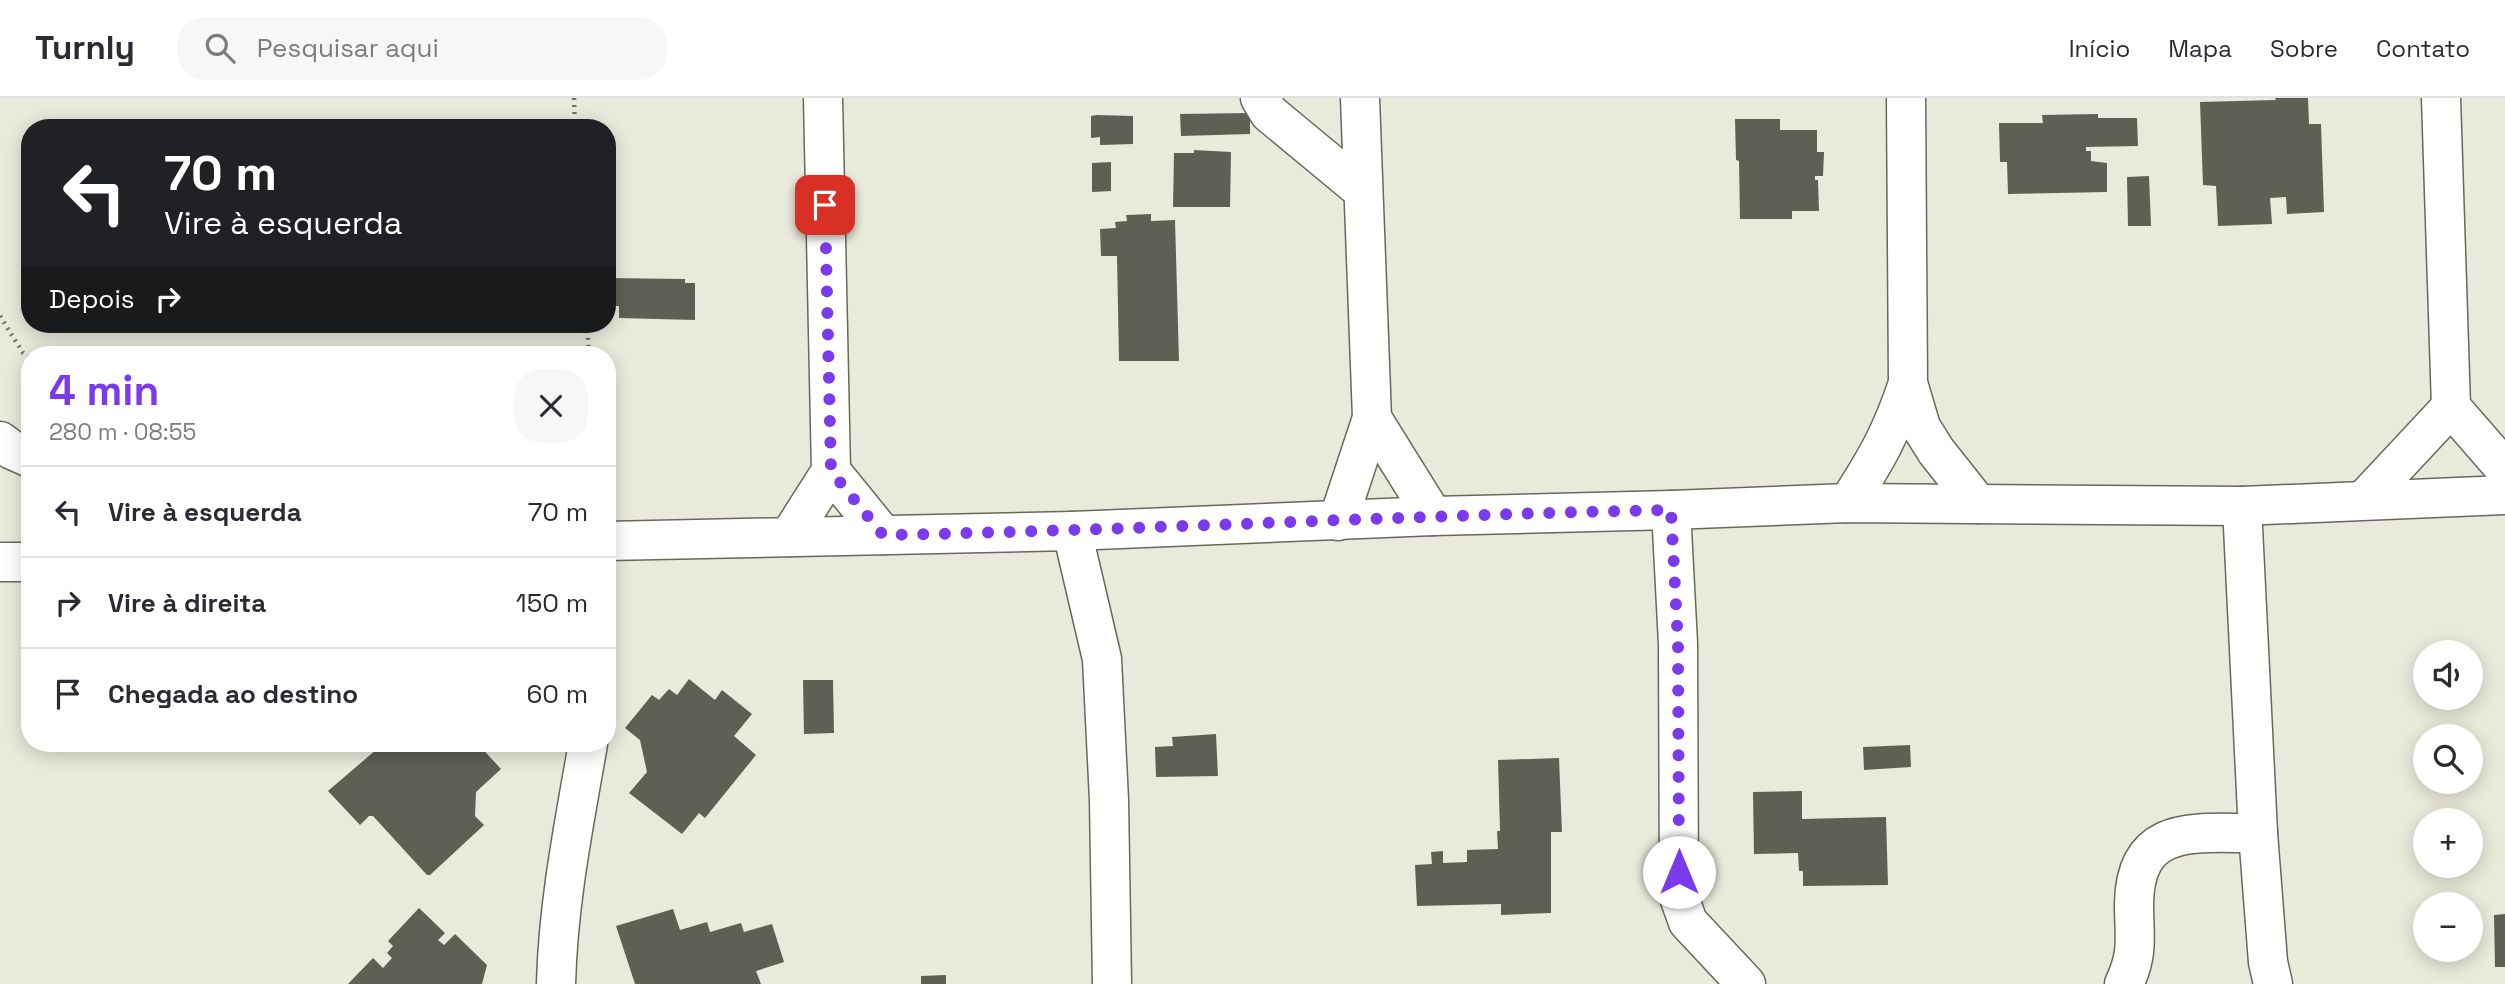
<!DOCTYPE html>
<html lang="pt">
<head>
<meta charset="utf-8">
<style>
	:root { --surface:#fff; --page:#f7f7f7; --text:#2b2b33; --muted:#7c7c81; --line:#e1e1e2; --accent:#7c3aed }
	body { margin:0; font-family:"Space Grotesk",sans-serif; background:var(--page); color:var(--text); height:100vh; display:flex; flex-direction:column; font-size:26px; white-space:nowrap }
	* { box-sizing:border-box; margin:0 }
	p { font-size:23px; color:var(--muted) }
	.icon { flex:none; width:38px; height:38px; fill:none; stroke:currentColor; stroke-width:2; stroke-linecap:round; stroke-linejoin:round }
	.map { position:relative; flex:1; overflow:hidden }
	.side { position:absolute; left:21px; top:248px; width:595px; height:406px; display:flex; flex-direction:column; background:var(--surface); border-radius:28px; box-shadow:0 4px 18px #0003 }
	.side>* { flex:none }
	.banner { position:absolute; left:21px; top:21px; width:595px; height:214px; border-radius:28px; box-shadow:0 4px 18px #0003; background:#202124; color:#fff; overflow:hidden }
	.fabs { position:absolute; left:2413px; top:542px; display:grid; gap:14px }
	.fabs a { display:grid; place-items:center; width:70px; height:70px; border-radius:50%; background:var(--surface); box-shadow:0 4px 18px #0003; font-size:35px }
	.pin { position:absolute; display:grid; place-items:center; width:60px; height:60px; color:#fff; margin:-30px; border-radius:14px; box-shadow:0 4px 10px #0006 }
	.me { position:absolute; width:77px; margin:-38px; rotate:0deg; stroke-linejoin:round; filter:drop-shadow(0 0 5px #0008) }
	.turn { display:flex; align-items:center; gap:24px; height:147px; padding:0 28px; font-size:32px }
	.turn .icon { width:91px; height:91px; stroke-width:2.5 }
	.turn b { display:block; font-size:49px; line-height:60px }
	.then { display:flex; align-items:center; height:66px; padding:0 28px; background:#0003; gap:14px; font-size:26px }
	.round { display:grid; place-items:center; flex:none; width:74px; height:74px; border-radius:28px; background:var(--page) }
	.headline { display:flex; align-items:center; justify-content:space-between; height:119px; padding:0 28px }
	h1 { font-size:42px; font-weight:600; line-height:52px; color:var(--accent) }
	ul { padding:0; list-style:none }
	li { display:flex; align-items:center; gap:21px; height:91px; padding:0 28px; border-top:2px solid var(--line) }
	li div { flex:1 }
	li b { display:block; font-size:26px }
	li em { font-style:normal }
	header { display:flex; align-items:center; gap:42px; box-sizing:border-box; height:98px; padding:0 35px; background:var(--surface); border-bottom:2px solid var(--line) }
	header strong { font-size:33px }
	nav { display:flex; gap:38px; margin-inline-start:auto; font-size:24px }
	.search { width:490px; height:63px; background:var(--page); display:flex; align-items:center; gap:18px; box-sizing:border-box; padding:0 24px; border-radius:28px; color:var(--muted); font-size:26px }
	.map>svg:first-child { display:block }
	.building { fill:#5f6053 }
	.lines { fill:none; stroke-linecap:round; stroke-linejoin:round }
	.minor-casing { stroke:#68695b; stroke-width:41 }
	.path { stroke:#727369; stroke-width:4.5; stroke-dasharray:2 5; stroke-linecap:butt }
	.minor { stroke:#fff; stroke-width:38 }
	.route { stroke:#7c3aed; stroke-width:12; stroke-dasharray:0 21.6 }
</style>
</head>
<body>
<header>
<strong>Turnly</strong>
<div class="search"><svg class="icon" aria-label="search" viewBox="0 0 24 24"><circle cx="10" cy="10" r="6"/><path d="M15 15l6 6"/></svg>Pesquisar aqui</div>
<nav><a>Início</a><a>Mapa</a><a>Sobre</a><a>Contato</a></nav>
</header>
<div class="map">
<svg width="2505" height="886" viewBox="0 0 2505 886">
	<rect width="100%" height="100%" fill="#e9eadb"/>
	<g class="building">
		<path d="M2275,0H2308L2309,26H2321L2324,114L2287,116L2286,99L2270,100L2272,126L2218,128L2216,88L2203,87L2200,4L2276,2Z"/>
		<path d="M1250,15V36L1181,38L1180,16Z"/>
		<path d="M2098,16V20H2137L2138,48L2086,49V53H2091V63L2107,65V94L2008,96L2007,64H2000L1999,25H2043L2042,17Z"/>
		<path d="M1097,17L1133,18V46L1100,47V39L1091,40V18Z"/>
		<path d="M1735,21H1780V32H1817V54H1824L1823,78H1815V82H1818L1819,113H1792V121H1740L1739,63L1736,62Z"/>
		<path d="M1194,52L1231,54L1230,109H1173L1174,55H1194Z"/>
		<path d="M1111,64V93L1092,94V65Z"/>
		<path d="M2149,78L2151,128H2128L2127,79Z"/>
		<path d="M1151,116V123L1175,122L1179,263H1119L1117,158H1101L1100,131L1116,130L1115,124L1127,123L1126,117Z"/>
		<path d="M607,180L685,181V185H695V222L619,220V208H607Z"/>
		<path d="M689,581L715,602L722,592L752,616L734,638L756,657L705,720L699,715L682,736L629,695L647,674L640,642L625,630L652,597L659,602L669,591L677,597Z"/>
		<path d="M803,582H833L834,635L804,636Z"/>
		<path d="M1216,636L1218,678L1156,679L1155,649L1173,648L1172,639Z"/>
		<path d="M376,646H478L501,671L476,694L475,718L484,727L430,777H427L373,718H369L360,727L328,693L377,651L374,648Z"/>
		<path d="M1910,647L1911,669L1864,672L1863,649Z"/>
		<path d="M1559,660L1562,734H1551V815L1501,817V806L1417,808L1415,767L1432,766L1431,754L1443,753V765L1467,764V752L1498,751L1497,733H1500L1498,662Z"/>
		<path d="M1802,693V721L1886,719L1888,787L1803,788V773H1799L1798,755L1754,756L1753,694Z"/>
		<path d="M419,810L445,835L438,842L444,847L455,836L487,867L482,886H348L373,860L383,870L392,860L387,855L393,848L388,843Z"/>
		<path d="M673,811L680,832L707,824L710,834L741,825L744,834L772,826L784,864L756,873L761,886H635L616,828Z"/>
		<path d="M2505,816V869H2495L2494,817Z"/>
		<path d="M946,877V886H921V878Z"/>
	</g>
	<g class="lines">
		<defs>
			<g id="minor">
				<path d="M1260,0L1269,15L1362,92"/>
				<path d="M1906,0L1908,285L1921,329L1936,353L1978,406"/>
				<path d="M2441,0L2451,309L2505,371"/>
				<path d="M1372,320L1433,418"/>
				<path d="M0,343L12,352L30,360"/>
				<path d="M831,373L883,437"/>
				<path d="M2365,401L2451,309"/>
				<path d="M1848,405C1876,362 1892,334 1908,285"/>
				<path d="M2242,408L2258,735L2268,864L2273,886"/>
				<path d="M1671,412L1678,546L1679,799L1688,824L1746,886"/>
				<path d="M1338,423L1372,320L1360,0"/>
				<path d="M1072,433L1102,561L1109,702L1112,886"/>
				<path d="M789,439L831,373L823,0"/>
				<path d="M607,443L1072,433L1433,418L1671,412L1848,405L2242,408L2505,397"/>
				<path d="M0,464H30"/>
				<path d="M556,886C558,805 574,726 588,646"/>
				<path d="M2124,886C2139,855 2134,839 2134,806C2135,723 2198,736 2258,735"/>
			</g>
		</defs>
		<use href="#minor" class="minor-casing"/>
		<g class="path">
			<path d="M574,0L575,30"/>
			<path d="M0,218L23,255L30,260"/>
			<path d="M587,226L589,257"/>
		</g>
		<use href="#minor" class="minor"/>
	</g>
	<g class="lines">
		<path class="route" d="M825,107L831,373L883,437C1146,432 1408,417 1671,412L1678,546L1679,774"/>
	</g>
</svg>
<div class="fabs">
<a><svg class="icon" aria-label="sound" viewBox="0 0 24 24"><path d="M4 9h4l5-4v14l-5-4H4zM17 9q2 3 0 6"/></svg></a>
<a><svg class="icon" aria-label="search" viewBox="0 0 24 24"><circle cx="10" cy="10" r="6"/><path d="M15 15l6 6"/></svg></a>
<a>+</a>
<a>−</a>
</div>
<div class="pin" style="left:825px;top:107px;background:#d93025"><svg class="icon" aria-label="arrive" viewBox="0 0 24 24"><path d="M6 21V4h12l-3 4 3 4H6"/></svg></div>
<svg class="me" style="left:1679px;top:774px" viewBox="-20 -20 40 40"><circle r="19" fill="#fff"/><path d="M0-13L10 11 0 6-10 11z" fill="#7c3aed"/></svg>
<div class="banner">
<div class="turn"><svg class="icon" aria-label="left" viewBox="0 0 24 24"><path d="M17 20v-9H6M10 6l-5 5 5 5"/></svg><div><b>70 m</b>Vire à esquerda</div></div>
<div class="then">Depois<svg class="icon" aria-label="right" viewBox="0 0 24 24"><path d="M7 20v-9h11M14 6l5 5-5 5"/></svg></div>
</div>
<section class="side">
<div class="headline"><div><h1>4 min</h1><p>280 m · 08:55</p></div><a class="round"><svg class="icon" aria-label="close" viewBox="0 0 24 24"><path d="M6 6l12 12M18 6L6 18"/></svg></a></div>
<ul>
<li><svg class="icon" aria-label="left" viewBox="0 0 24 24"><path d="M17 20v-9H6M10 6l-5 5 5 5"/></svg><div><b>Vire à esquerda</b></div><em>70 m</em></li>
<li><svg class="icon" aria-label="right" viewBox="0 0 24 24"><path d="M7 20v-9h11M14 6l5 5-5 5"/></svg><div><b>Vire à direita</b></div><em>150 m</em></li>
<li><svg class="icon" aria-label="arrive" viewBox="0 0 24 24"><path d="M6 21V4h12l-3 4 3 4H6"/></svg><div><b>Chegada ao destino</b></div><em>60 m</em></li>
</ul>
</section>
</div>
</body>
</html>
